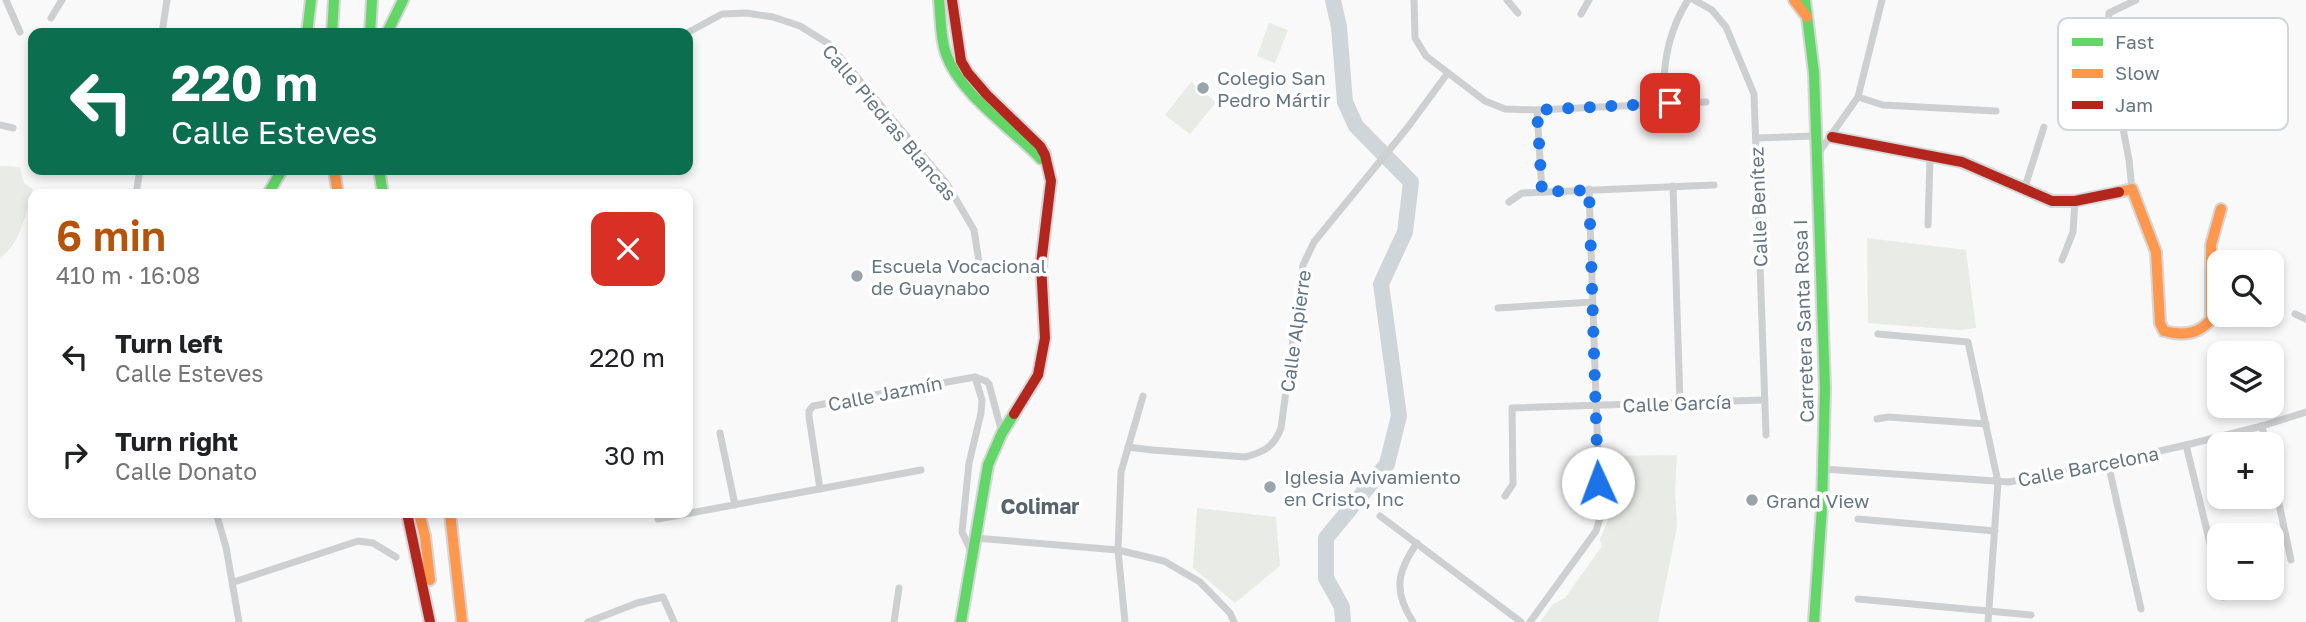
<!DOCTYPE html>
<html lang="en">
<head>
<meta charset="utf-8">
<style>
	:root { --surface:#fff; --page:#f2f2f2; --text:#202124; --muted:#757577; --accent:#b45309 }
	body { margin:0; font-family:"Golos Text",sans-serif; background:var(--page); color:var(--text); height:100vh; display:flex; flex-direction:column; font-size:26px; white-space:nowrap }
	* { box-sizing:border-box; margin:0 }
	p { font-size:23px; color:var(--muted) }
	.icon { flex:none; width:38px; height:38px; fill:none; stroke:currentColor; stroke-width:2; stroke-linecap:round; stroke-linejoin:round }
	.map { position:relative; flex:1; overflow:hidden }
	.details { position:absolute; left:28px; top:189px; width:665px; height:329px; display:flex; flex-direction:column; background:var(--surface); border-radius:14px; box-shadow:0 4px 10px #0003 }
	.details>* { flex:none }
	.guide { position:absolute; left:28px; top:28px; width:665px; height:147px; border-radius:14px; box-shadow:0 4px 10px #0003; background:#0b6e4f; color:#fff; overflow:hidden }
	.buttons { position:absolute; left:2207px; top:250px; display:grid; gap:14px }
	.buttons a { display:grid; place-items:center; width:77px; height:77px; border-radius:14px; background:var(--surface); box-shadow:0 4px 10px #0003; font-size:35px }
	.pin { position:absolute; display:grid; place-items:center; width:60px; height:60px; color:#fff; margin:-30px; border-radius:14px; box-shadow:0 4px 10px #0006 }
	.me { position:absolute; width:77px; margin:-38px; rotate:358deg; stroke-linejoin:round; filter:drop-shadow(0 0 5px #0008) }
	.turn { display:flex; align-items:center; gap:24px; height:147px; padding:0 28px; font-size:32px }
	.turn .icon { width:91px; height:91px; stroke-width:2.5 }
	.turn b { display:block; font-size:49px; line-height:60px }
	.round { display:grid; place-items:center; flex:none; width:74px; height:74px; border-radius:14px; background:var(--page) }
	.head { display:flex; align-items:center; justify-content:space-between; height:119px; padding:0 28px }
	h1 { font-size:42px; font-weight:600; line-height:52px; color:var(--accent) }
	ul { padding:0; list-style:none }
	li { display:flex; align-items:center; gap:21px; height:98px; padding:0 28px }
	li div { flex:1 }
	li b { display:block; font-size:26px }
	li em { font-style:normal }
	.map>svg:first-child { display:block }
	.green { fill:#e8ebe6 }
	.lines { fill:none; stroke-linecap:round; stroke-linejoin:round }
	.river { stroke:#ced6d9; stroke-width:16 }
	.fast-casing { stroke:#d5d6d7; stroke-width:14 }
	.slow-casing { stroke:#d5d6d7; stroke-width:14 }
	.jam-casing { stroke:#d5d6d7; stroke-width:14 }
	.street { stroke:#cecfd0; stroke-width:7 }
	.fast { stroke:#63d668; stroke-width:10 }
	.slow { stroke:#ff974d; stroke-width:10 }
	.jam { stroke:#b3261e; stroke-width:10 }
	.route { stroke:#1a73e8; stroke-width:12; stroke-dasharray:0 21.6 }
	.poi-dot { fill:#99a4ac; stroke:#fff; stroke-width:2.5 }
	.labels { text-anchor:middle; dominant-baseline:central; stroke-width:7; stroke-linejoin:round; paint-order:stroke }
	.poi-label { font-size:19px; fill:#657683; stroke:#fff; text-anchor:start }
	.street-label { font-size:19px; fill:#657683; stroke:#fff }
	.neighbourhood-label { font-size:21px; font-weight:bold; fill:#57646e; stroke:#fff }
	.key { fill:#fff; stroke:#d1d6da; stroke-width:2 }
	.key-label { font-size:19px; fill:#657683 }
</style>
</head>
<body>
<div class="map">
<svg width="2306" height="622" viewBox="0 0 2306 622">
	<rect width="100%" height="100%" fill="#f9f9f9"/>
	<g class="green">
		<path d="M1269,23L1288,30L1275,63L1257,56Z"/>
		<path d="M1191,82L1216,102L1190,134L1165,115Z"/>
		<path d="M0,166L20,167L24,183L33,189C26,210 21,246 0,257Z"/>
		<path d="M1867,238L1966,250L1976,328L1959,330L1868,323Z"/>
		<path d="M1677,455L1675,491L1677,527L1658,622H1540L1553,604L1565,598L1602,546L1600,539L1608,521L1606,456Z"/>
		<path d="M1197,508L1276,517L1280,566L1235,603L1193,568Z"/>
	</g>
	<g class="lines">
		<path class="river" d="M1333,0L1339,27L1345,102L1356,126L1411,182L1405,232L1381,284L1399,416L1387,464L1326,538V578L1342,607L1343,622"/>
		<defs>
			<g id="fast">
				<path d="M939,0C941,18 940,37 946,54C961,96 1011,127 1041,159"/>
				<path d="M1805,0L1814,73L1825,388L1822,507L1814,622"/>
				<path d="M307,33L311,0"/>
				<path d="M332,33L334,0"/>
				<path d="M370,33L372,0"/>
				<path d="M387,33L403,0"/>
				<path d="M379,170L383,194"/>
				<path d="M268,194L282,170"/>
				<path d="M961,622L988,465L1002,433L1014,414"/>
			</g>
			<g id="slow">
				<path d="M1794,0L1807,17"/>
				<path d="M334,170L338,194"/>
				<path d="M2119,192L2132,189L2156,252L2160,323L2164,331C2182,336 2199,335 2211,319V245L2221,209"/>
				<path d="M419,513L425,536L430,580"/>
				<path d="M450,513L462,622"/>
			</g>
			<g id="jam">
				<path d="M952,0L961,61L968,73L987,95L1040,146L1045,155L1051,181L1041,264L1045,338L1038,375L1014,414"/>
				<path d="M1832,137L1962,162L2052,201H2075L2119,192"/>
				<path d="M407,513L430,622"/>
			</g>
		</defs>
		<use href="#fast" class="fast-casing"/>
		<use href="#slow" class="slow-casing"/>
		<use href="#jam" class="jam-casing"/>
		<g class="street">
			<path d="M6,0L20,32"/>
			<path d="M1414,0L1415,38L1426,56L1485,101L1505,109L1537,110L1706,102"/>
			<path d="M1507,0L1518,13"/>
			<path d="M1694,0L1712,10L1726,27L1754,94L1766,435"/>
			<path d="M1581,14L1589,0"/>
			<path d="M51,18L62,0"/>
			<path d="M162,33L167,0"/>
			<path d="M687,33L722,14L746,13L773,17L800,26L829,44L947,184L974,230L979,262"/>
			<path d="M1858,97L1883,105L1996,111"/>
			<path d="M1664,103C1662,66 1668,31 1688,0"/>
			<path d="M1537,110L1542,192"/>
			<path d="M0,125L13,128"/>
			<path d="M1756,138L1815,136"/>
			<path d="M1817,155L1858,97L1882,0"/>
			<path d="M1673,186L1680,403"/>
			<path d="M2132,189L2129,160L2106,38L2109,13L2136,0"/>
			<path d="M2024,190L2044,127"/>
			<path d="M136,194L140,170"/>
			<path d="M1509,202L1522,193L1714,185"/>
			<path d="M1928,225L1930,157"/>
			<path d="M2062,260L2073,232L2075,201"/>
			<path d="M1498,308L1592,302"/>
			<path d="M2295,314L2306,319"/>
			<path d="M1878,334L1968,342L1998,482L1988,622"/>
			<path d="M1877,419L1888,417L1986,424"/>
			<path d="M2262,426L2266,444"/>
			<path d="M720,433L735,505"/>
			<path d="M2186,445L2219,580"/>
			<path d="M1128,447L1152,450L1245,457C1264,452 1274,447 1281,428L1303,265L1314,242L1408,127L1447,74"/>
			<path d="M2108,463L2141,609"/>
			<path d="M1823,469L2009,482L2108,463L2186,445L2262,426L2306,412"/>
			<path d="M2272,471L2291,560"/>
			<path d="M820,489L809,417V411L813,406L975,377L986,381L989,384L1002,433"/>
			<path d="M1505,496L1513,484L1512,408L1764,400"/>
			<path d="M216,513L226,547L239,622"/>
			<path d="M1380,516L1521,622"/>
			<path d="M658,519L921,470"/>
			<path d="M1858,519L1995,531"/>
			<path d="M975,538L1118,550L1164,561L1200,582L1230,613L1234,622"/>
			<path d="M972,553L962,532L969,463L981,413L982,400L975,377"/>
			<path d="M234,582L358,541L373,543L396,557"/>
			<path d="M2221,588L2223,597"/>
			<path d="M1858,599L2031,615"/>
			<path d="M588,622L637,603L663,597L674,622"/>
			<path d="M894,622L899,588"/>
			<path d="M1125,622L1118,550L1121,472L1143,396"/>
			<path d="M1413,622C1393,591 1397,572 1417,543"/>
			<path d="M1530,622L1596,531L1600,518L1589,189"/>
		</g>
		<use href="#fast" class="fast"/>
		<use href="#slow" class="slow"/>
		<use href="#jam" class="jam"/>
	</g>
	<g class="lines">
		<path class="route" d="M1598,483L1589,190L1542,192L1537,110L1670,103"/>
	</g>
	<g class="poi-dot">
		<circle cx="1203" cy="88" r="7"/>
		<circle cx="857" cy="276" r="7"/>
		<circle cx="1270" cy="487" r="7"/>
		<circle cx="1752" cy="500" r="7"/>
	</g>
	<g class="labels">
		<g class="poi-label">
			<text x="1217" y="77">Colegio San<tspan x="1217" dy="22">Pedro Mártir</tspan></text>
			<text x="871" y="265">Escuela Vocacional<tspan x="871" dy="22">de Guaynabo</tspan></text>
			<text x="1284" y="476">Iglesia Avivamiento<tspan x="1284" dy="22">en Cristo, Inc</tspan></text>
			<text x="1766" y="500">Grand View</text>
		</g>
		<g class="street-label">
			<text transform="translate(890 122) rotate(50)">Calle Piedras Blancas</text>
			<text transform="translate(1758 207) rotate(-92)">Calle Benítez</text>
			<text transform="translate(1803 321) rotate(-92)">Carretera Santa Rosa I</text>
			<text transform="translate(1295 331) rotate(-82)">Calle Alpierre</text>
			<text transform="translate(885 393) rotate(-11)">Calle Jazmín</text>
			<text transform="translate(1677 403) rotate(-2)">Calle García</text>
			<text transform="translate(2088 466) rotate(-11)">Calle Barcelona</text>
		</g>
		<g class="neighbourhood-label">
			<text x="1040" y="506">Colimar</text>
		</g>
	</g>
	<rect x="2058" y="18" width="230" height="112" rx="10" class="key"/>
	<rect x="2072" y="38" width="31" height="8" fill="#63d668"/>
	<rect x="2072" y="69" width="31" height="9" fill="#ff974d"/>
	<rect x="2072" y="101" width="31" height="8" fill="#b3261e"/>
	<g class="key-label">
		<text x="2115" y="49">Fast</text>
		<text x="2115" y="80">Slow</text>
		<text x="2115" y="112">Jam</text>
	</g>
</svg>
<div class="buttons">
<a><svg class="icon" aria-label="search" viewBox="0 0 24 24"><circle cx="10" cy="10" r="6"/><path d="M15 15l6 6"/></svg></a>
<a><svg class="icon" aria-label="layers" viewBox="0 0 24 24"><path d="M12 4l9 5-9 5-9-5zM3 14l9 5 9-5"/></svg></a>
<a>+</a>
<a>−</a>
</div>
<div class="pin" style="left:1670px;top:103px;background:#d93025"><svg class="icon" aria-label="arrive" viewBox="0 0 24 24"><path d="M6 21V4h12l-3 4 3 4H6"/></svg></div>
<svg class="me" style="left:1598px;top:483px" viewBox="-20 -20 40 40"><circle r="19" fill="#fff"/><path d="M0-13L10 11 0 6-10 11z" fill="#1a73e8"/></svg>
<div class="guide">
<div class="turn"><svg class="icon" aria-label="left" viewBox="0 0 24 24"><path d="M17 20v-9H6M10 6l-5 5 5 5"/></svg><div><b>220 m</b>Calle Esteves</div></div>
</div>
<section class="details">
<div class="head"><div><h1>6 min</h1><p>410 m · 16:08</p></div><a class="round" style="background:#d93025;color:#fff"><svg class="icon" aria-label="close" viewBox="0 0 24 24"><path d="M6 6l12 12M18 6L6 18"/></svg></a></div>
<ul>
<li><svg class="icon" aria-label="left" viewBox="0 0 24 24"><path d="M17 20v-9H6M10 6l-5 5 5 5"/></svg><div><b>Turn left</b><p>Calle Esteves</p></div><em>220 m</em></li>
<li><svg class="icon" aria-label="right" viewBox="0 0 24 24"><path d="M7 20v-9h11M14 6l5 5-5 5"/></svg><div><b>Turn right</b><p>Calle Donato</p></div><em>30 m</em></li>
</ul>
</section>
</div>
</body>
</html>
